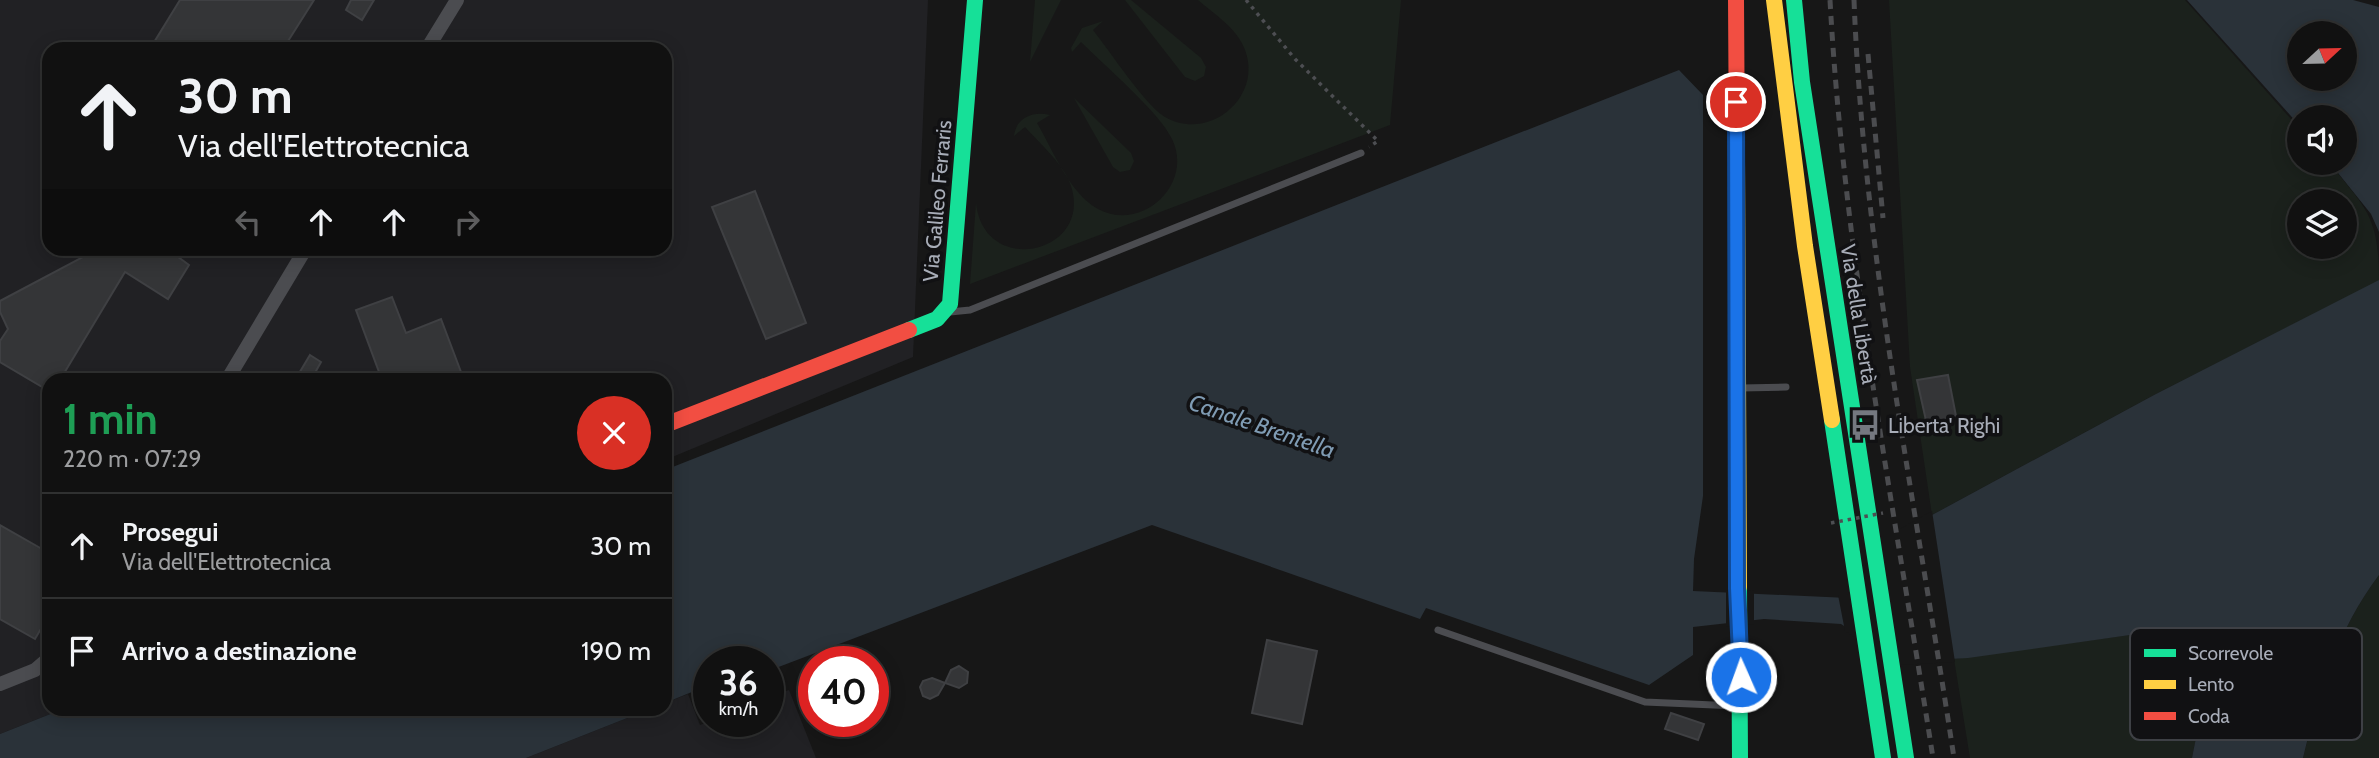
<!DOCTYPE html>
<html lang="it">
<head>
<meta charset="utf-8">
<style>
	:root { --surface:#111; --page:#1a1a1a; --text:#f1f3f6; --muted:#9c9d9f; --line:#303131 }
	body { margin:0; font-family:Cabin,sans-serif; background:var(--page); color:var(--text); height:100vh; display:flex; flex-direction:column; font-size:26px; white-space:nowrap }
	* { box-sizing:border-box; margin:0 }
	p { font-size:23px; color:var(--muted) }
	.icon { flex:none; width:38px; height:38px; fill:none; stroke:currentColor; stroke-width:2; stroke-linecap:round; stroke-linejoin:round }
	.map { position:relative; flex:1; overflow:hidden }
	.details { position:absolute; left:42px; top:373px; width:630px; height:343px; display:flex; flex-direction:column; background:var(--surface); border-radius:21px; box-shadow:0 4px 18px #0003,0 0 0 2px var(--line) }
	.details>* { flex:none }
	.top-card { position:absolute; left:42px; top:42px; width:630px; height:214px; border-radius:21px; box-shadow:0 4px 18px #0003,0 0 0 2px var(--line); background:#111; color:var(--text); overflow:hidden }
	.needle { width:46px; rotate:68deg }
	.controls { position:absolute; left:2287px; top:21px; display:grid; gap:14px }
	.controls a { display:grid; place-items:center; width:70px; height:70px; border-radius:50%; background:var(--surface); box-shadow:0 4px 18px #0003,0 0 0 2px var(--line); font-size:35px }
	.speed { position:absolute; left:693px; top:646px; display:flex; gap:14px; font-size:35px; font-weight:700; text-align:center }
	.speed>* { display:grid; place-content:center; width:91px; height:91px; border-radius:50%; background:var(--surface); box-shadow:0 4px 18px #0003,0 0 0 2px var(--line); line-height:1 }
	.speed small { font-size:18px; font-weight:400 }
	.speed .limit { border:10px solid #d22; background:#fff; color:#111 }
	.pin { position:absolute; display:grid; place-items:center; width:60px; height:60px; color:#fff; margin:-30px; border:4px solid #fff; border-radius:50%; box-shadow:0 2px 7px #0007 }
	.me { position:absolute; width:77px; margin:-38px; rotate:358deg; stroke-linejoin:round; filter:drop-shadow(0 0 5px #0008) }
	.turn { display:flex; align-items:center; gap:24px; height:147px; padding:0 21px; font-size:32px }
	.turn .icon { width:91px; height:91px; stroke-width:2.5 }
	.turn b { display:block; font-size:49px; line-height:60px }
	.lanes { display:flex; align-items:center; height:66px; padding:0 21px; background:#0003; justify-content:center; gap:35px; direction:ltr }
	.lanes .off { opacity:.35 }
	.round { display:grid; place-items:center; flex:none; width:74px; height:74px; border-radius:37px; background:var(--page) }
	.overview { display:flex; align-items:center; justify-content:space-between; height:119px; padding:0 21px }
	h1 { font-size:42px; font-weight:700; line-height:52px; color:#1e9e55 }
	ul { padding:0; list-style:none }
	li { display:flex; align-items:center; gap:21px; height:105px; padding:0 21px; border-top:2px solid var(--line) }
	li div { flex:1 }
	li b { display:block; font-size:26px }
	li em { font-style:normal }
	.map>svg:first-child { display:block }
	.built { fill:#212124; fill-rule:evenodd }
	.green { fill:#1b211c; fill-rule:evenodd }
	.water { fill:#2a3239; fill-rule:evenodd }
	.pier { fill:#171717 }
	.building { fill:#343537; stroke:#3f4043; stroke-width:2 }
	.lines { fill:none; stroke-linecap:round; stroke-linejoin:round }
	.path { stroke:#4d4e52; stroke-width:3.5; stroke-dasharray:3.5 5; stroke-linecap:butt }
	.lane { stroke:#4b4c50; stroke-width:7 }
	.street { stroke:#4b4c50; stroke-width:14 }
	.fast { stroke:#16e098; stroke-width:16 }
	.slow { stroke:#ffcf43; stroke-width:16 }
	.jam { stroke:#f24e42; stroke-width:16 }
	.rail { stroke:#4b4c4f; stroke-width:5; stroke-dasharray:9 7; stroke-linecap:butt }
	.path-bridge { stroke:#4d4e52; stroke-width:3.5; stroke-dasharray:3.5 5; stroke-linecap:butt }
	.route-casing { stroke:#114b97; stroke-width:18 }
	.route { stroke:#1a73e8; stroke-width:12 }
	.labels { text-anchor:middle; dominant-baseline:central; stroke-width:7; stroke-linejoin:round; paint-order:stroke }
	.street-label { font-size:21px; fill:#a8adb8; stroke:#111113 }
	.poi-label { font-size:21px; fill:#a8adb8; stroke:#111113; text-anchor:start }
	.water-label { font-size:23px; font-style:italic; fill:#7f9bb3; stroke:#111113 }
	.key { fill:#111113; stroke:#3e4045; stroke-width:2 }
	.key-label { font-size:19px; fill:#a8adb8 }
</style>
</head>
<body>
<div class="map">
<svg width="2379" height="758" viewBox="0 0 2379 758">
	<rect width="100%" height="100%" fill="#171717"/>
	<g class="built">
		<path d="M0,0H928L913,357L665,460V380H49V709H63L0,734ZM49,49H665V248H49Z"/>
		<path d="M789,690L816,758H526L650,709H665V703L688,694L700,725L711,721H768V698Z"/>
	</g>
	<g class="green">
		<path d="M1035,0H1061L1030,62Z"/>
		<path d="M1125,0H1131L1201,58L1206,67L1204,76L1195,81L1185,77Z"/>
		<path d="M1198,0H1401L1390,125L970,284L976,203C984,278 1093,254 1071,186C1064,164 1040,144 1025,127L1014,136C1016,117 1034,111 1050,115L1037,123C1053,150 1069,193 1098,209C1142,233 1194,184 1172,139C1160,113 1104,65 1081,42L1072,52L1071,48L1082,28L1103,21L1093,30C1109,50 1145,105 1165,117C1208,142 1263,98 1245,50C1237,28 1215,15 1198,0Z"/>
		<path d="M1889,0H2185L2299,128L2300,163H2329C2367,209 2379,217 2379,281L2154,395L1932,515L1910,367ZM2300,201H2345V247H2300Z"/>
		<path d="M1074,98L1131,153L1134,161L1130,170L1120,172L1113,167Z"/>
		<path d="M2379,575V758H2303C2319,692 2338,629 2379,575Z"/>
		<path d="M2137,634C2227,637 2204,694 2192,758H1970L1954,659Z"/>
	</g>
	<g class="water">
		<path d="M2187,0H2353L2379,7V232L2371,214L2330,163H2345V117H2300L2299,125ZM2300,33H2345V79H2300Z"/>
		<path d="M1679,70L1703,95V496L1694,559L1693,591L1848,598L1932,515L2154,395L2379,280V575C2338,629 2319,692 2303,758H2192C2204,694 2227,637 2137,634L1968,658L1899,662L1841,624L1764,619L1693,627V655L1649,685L1426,608L1420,619L1152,525L768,671V662H709V685L665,703V470Z"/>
		<path d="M63,709H650L526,758H0V734Z"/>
	</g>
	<g class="pier">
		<path d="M1932,511L1955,662L1898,665L1845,631L1838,595H1847L1878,546L1891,534Z"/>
		<path d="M1726,590L1754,591V624L1726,627Z"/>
	</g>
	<g class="building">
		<path d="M180,0H314L283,49H162L153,44Z"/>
		<path d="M351,0H374L362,20L346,10Z"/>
		<path d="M755,191L806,323L766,339L712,207Z"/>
		<path d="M108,248H166L189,265L168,299L125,272L60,380H49V391L0,362V341L8,329L0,312V301L98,249L100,253Z"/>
		<path d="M392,297L406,333L441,319L464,380H382L356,310Z"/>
		<path d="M310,355L321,362L311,380H295Z"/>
		<path d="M1948,375L1956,416L1927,425L1917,380Z"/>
		<path d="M0,525L49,553V615L35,639L0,619Z"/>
		<path d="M1267,640L1317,651L1302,724L1252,713Z"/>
		<path d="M959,666L968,672L967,683L959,688L945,683L951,670Z"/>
		<path d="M932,678L945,683L938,695L930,699L923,696L920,687L923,681Z"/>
		<path d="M1671,713L1704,724L1698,740L1665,729Z"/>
	</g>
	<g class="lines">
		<path class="path" d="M1246,0L1295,59L1378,141L1369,147"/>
		<g class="lane">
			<path d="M950,312L970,310L1361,153"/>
			<path d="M1741,388L1786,387"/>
			<path d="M1438,630L1645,702L1737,706"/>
		</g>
		<g class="street">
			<path d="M427,49L457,0"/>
			<path d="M227,380L306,248"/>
			<path d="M0,684L35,670L49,658"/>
		</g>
		<g class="fast">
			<path d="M1794,0L1802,82L1906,758"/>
			<path d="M909,330L937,319L950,304L975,0"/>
			<path d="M1832,420L1883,758"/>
			<path d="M1739,587L1740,758"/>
		</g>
		<g class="slow">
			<path d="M1774,0L1805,246L1832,420"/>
			<path d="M1737,159L1739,587"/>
		</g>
		<g class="jam">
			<path d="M1736,0L1737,159"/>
			<path d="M665,425L909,330"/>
		</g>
		<g class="rail">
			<path d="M1830,0C1844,254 1894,507 1933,758"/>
			<path d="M1854,0C1864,255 1916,506 1954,758"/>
			<path d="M1868,54L1883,218"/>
		</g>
		<path class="path-bridge" d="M1831,523L1883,513"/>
	</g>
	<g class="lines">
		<defs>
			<path id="route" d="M1736,102L1737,588L1741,677"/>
		</defs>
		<use href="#route" class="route-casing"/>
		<use href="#route" class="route"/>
	</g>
	<defs>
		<symbol id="bus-bare" viewBox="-9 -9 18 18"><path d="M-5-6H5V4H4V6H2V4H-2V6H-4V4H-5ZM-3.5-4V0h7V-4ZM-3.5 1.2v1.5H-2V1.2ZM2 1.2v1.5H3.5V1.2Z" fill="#757880" stroke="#111113" stroke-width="2.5" paint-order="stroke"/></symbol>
	</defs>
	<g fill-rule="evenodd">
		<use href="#bus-bare" x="1843" y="403" width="44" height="44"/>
	</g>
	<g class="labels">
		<g class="street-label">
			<text transform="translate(937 201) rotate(-85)">Via Galileo Ferraris</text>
			<text transform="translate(1859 314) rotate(81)">Via della Libertà</text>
		</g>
		<g class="poi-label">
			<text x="1888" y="425">Liberta' Righi</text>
		</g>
		<g class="water-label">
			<text transform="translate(1262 426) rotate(19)">Canale Brentella</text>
		</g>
	</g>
	<rect x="2130" y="628" width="232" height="112" rx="10" class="key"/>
	<rect x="2144" y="649" width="32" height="8" fill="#16e098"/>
	<rect x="2144" y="680" width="32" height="9" fill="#ffcf43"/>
	<rect x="2144" y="712" width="32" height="8" fill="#f24e42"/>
	<g class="key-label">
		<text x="2188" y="660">Scorrevole</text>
		<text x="2188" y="691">Lento</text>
		<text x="2188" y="723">Coda</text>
	</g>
</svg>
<div class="controls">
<a><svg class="needle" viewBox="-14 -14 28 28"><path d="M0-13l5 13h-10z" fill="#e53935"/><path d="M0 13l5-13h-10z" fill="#9c9d9f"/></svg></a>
<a><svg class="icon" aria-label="sound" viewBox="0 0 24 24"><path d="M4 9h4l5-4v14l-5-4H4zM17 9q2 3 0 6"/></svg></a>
<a><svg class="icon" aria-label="layers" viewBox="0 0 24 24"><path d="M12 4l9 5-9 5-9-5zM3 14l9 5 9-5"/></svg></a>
</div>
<div class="speed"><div>36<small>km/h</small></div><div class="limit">40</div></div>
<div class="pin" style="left:1736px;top:102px;background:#d93025"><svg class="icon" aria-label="arrive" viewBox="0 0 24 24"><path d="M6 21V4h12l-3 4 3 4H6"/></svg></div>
<svg class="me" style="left:1741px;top:677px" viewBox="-20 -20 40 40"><circle r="17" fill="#1a73e8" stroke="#fff" stroke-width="3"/><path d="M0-11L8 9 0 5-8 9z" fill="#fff"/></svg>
<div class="top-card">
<div class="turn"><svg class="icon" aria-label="ahead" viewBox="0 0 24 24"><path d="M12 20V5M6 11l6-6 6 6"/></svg><div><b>30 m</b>Via dell'Elettrotecnica</div></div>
<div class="lanes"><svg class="icon off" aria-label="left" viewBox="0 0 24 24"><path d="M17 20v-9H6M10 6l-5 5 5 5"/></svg><svg class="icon" aria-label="ahead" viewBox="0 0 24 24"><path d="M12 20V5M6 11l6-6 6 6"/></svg><svg class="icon" aria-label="ahead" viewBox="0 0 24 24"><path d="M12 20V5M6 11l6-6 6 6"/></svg><svg class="icon off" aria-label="right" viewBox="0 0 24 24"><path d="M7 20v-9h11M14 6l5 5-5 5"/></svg></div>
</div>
<section class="details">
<div class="overview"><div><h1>1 min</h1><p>220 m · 07:29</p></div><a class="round" style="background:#d93025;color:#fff"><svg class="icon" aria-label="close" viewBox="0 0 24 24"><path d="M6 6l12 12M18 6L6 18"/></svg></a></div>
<ul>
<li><svg class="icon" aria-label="ahead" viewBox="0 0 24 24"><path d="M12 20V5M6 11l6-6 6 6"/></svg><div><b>Prosegui</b><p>Via dell'Elettrotecnica</p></div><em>30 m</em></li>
<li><svg class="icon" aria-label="arrive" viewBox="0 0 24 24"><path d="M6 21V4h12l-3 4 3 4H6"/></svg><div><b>Arrivo a destinazione</b></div><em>190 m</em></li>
</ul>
</section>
</div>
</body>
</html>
